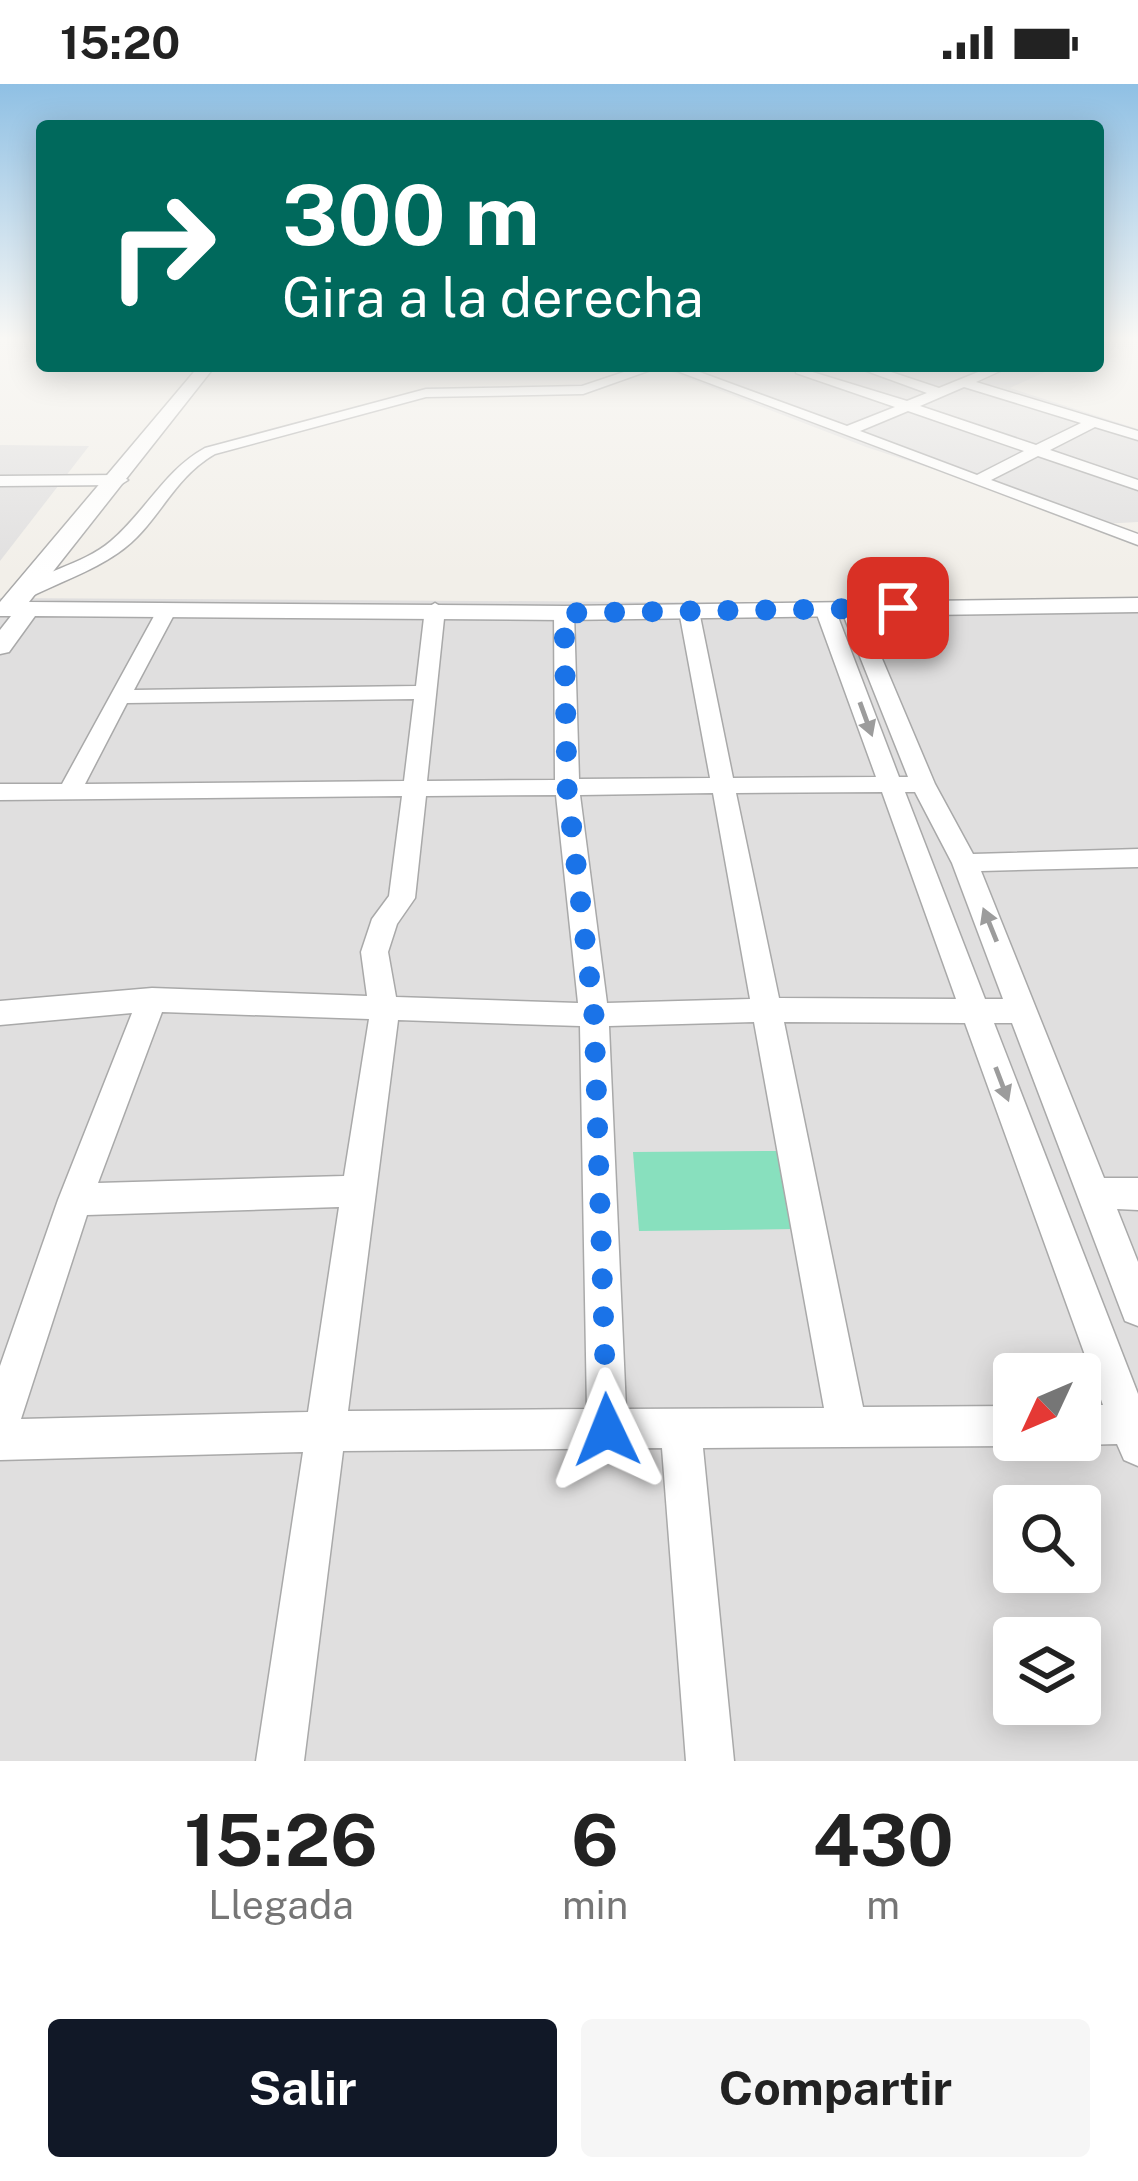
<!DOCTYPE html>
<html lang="es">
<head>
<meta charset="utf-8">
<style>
	:root { --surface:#fff; --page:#f6f6f6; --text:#222; --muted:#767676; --accent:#111827 }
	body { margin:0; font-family:"Public Sans",sans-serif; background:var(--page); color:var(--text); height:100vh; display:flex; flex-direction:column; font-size:45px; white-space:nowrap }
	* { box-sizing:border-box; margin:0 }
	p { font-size:39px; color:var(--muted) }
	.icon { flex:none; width:66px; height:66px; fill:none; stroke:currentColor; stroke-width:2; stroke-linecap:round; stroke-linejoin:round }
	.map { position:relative; height:1677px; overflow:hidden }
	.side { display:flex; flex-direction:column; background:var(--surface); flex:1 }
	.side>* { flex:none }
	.hud { position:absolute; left:36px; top:36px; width:1068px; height:252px; border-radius:12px; box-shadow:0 6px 30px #0003; background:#00695c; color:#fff; overflow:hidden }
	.needle { width:78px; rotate:226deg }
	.buttons { position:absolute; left:993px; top:1269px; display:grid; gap:24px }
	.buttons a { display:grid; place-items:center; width:108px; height:108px; border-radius:12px; background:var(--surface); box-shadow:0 6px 30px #0003; font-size:60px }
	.pin { position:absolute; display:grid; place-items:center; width:102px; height:102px; color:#fff; margin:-51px; border-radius:24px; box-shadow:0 6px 18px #0006 }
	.me { position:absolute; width:132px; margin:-66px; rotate:358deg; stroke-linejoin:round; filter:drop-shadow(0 0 9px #0008) }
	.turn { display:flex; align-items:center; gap:42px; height:252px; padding:0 48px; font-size:54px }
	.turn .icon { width:156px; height:156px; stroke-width:2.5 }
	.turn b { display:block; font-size:84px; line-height:102px }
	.eta { display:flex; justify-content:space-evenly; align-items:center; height:204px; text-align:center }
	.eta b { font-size:72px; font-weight:700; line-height:84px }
	.cta { display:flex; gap:24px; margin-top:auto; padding:24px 48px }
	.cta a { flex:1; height:138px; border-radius:12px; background:var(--accent); color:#fff; font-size:48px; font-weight:700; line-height:138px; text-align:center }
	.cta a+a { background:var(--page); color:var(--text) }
	.status { display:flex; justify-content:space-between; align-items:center; height:84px; padding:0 60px; background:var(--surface); direction:ltr }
	.status svg { height:33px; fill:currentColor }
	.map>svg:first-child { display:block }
	.residential { fill:#e0dfdf; fill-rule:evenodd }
	.pitch { fill:#88e0be }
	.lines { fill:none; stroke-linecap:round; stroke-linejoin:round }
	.minor-casing { stroke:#a9a9a9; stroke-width:3 }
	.tertiary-casing { stroke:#a9a9a9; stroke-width:3 }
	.minor { fill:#fff; fill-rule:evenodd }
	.tertiary { fill:#fff; fill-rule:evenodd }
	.oneway { fill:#9c9c9c }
	.route { stroke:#1a73e8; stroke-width:21; stroke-dasharray:0 37.8 }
</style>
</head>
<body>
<div class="status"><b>15:20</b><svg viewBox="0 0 49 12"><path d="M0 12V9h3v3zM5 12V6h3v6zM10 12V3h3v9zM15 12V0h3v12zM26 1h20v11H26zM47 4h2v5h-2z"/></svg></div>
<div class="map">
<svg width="1138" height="1677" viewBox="0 0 1138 1677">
	<rect width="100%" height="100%" fill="#f2efe9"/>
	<g class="residential">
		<path d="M656,282H1058L1010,304L1138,345V438L1101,440L866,363Z"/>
		<path d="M0,361L89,362L0,477Z"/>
		<path d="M0,514L1138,521V1677H0ZM1014,1290H1080V1356H1014ZM1014,1422H1080V1488H1014ZM1014,1554H1080V1620H1014Z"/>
	</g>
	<path class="pitch" d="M780,1067L794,1145L639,1147L633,1068Z"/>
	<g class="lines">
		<defs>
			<g id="minor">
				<path d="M642,282H662L583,310L426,313L215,370C170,396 159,441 118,469C91,488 55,500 26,515L10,511C38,487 82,482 111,457C146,427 165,386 205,364L426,305L582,302Z"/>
				<path d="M664,282H683L847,342L895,323L796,289V283L907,317L927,309L853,282H873L939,304L993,282H1011L976,298L1138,347V356L1095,343L1050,366L1138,396V406L1038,372L991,396L1138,450V461ZM964,303L1081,339L1036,361L920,322ZM908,327L1024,367L977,391L860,347Z"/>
				<path d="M0,392L120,391L128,396L120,401L0,402Z"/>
				<path d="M435,519L445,525L427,697L555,696L554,529L564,523L574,529L579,695L710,694L679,527L689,521L699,527L733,694L876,693L815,525L825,519L835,525L899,693H908L841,525L851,519L861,525L935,700L973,770L1138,765V783L981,787L1104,1094H1138V1126L1117,1125L1138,1178V1242L1125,1237L1120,1224L1012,939H994L1138,1310V1382L1124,1376L1117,1360L1080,1361L1068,1356H1080V1321H1103L965,939L784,938L863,1323L1014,1322V1356H1028L1014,1362L703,1364L734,1677H686L662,1364L343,1367L304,1677H256L303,1368L0,1376V1282L58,1116L132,929L0,941V917L152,904L367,912L361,868L372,835L389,812L402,712L0,716V700H62L159,523L176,527L134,606L416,602L425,525ZM414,615L404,697L85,700L127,619ZM882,708L956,915L779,914L736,709ZM905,708H915L952,779L1003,915H985ZM713,709L750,915L607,919L580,711ZM556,711L578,919L396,913L388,868L397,840L415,814L426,712ZM162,928L369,935L344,1092L98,1099ZM398,936L580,942L587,1325L348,1327ZM754,938L824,1324L626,1325L609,942ZM339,1123L308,1328L21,1335L87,1131Z"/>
			</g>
			<path id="tertiary" d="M199,282H215L29,518L564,522L1138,514V528L564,536L35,532L9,568L0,570V546L11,532H0V518Z"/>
		</defs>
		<use href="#minor" class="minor-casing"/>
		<use href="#tertiary" class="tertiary-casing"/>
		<use href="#minor" class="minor"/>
		<use href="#tertiary" class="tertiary"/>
	</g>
	<defs><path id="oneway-solid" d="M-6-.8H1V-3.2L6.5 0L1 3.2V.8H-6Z" transform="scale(3)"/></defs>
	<g class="oneway">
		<use href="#oneway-solid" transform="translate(866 635) rotate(70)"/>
		<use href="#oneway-solid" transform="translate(990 841) rotate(-112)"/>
		<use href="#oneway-solid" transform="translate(1002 1000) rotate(69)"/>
	</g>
	<linearGradient id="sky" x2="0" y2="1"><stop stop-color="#8fc0e4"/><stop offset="0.52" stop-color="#f9f8f5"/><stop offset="1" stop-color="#f9f8f5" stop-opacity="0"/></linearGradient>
	<rect width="1138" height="490" fill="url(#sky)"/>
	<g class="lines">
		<path class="route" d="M607,1346L594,931L567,704L564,529L898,524"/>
	</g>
</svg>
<div class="buttons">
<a><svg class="needle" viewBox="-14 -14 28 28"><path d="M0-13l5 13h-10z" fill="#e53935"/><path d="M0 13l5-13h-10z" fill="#767676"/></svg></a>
<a><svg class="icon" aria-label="search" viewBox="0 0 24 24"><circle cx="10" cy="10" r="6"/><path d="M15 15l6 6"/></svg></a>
<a><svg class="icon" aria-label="layers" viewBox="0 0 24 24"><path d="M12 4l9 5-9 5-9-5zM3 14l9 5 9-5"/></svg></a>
</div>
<div class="pin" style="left:898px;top:524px;background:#d93025"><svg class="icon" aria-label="arrive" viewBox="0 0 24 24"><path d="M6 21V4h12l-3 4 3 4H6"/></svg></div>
<svg class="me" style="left:607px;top:1346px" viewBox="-20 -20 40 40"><path d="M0-17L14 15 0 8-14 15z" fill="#1a73e8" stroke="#fff" stroke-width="4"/></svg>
<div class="hud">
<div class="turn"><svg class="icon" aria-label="right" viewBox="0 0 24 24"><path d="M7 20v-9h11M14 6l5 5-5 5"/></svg><div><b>300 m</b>Gira a la derecha</div></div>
</div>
</div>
<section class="side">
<div class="eta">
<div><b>15:26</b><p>Llegada</p></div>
<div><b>6</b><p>min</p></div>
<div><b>430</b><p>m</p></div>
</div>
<div class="cta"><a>Salir</a><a>Compartir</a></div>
</section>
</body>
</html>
